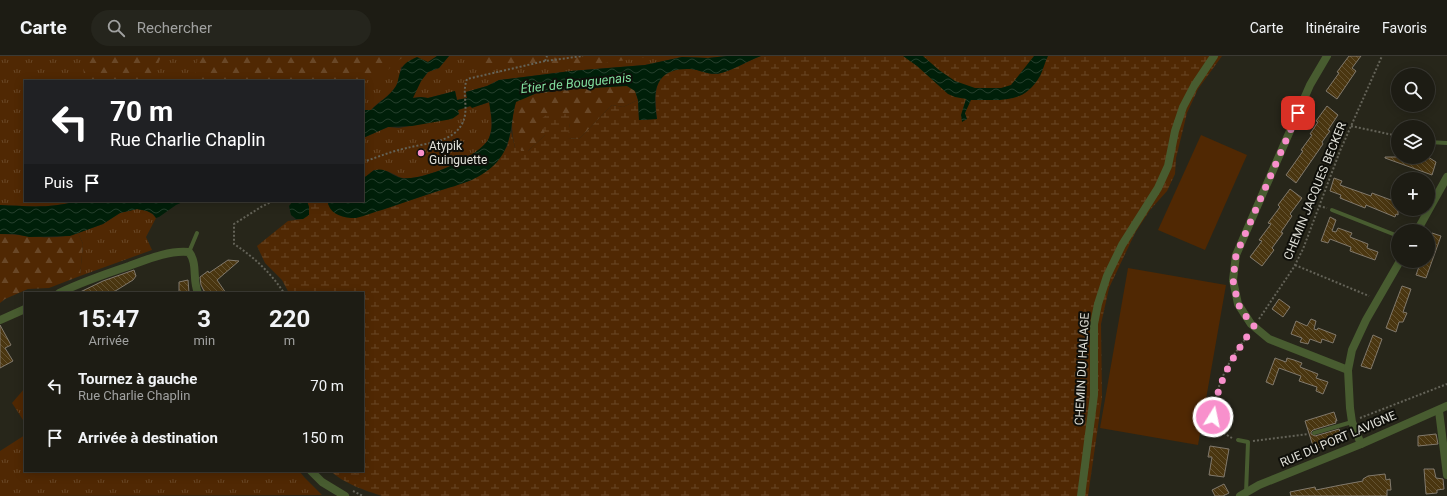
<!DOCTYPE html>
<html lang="fr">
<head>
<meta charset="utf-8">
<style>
	:root { --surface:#1d1c14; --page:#25251d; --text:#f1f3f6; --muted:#a0a1a0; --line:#3b3a34 }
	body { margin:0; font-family:Roboto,sans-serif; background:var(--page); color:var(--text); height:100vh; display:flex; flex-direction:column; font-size:15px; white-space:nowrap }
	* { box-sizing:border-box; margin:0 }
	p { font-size:13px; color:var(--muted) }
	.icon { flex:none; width:22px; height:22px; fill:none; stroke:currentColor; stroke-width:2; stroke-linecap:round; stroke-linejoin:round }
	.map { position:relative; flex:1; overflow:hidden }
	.sheet { position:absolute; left:24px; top:236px; width:340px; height:180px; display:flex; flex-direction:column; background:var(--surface); border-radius:0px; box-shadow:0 2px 10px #0003,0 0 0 1px var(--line) }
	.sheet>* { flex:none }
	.guide { position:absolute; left:24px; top:24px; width:340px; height:122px; border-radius:0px; box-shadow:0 2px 10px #0003,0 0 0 1px var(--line); background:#202124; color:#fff; overflow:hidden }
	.fabs { position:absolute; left:1391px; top:12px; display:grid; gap:8px }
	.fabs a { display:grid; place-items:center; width:44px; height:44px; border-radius:50%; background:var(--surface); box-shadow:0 2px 10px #0003,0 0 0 1px var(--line); font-size:20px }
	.pin { position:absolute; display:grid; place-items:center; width:34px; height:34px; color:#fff; margin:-17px; border-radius:8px; box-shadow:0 2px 6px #0006 }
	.me { position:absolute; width:44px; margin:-22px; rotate:10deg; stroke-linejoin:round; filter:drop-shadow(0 0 3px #0008) }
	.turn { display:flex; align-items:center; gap:14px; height:84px; padding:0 20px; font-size:18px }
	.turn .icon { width:52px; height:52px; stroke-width:2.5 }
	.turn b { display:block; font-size:28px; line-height:34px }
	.then { display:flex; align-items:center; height:38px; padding:0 20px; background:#0003; gap:8px; font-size:15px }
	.eta { display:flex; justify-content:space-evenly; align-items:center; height:68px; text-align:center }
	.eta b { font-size:24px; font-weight:700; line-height:28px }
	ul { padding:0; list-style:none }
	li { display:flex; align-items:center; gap:12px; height:52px; padding:0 20px }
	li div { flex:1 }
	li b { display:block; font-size:15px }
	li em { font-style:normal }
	header { display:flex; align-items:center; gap:24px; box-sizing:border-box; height:56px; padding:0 20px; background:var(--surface); border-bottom:1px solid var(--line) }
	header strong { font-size:19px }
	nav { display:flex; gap:22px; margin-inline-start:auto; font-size:14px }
	.search { width:280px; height:36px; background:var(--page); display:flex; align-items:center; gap:10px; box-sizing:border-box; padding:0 14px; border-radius:22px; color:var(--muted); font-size:15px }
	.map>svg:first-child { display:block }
	.grass { fill:url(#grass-tufts) }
	.forest { fill:url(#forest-firs) }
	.wetland { fill:url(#wetland-marsh) }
	.pitch { fill:#502803 }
	.water { fill:url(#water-waves) }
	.building { fill:url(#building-back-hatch); stroke:#81796c }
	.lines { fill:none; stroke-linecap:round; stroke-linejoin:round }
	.path { stroke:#646358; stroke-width:2; stroke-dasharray:2 2; stroke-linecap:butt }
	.service { stroke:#485c30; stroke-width:4 }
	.minor { stroke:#485c30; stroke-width:8 }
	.route { stroke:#f890cc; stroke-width:7; stroke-dasharray:0 12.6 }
	.poi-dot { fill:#f890cc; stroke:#0f0f0a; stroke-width:1.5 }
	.labels { text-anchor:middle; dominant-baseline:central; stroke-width:4; stroke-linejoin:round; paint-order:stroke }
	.poi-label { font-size:12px; fill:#e1e1d9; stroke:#0f0f0a; text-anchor:start }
	.street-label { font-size:12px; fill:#e1e1d9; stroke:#0f0f0a }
	.water-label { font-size:13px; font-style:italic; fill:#80df9e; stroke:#0f0f0a }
</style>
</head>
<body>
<header>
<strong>Carte</strong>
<div class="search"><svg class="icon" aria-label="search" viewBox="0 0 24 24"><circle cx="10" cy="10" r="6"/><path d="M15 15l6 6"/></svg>Rechercher</div>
<nav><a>Carte</a><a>Itinéraire</a><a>Favoris</a></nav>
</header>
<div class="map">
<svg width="1447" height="440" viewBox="0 0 1447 440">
	<defs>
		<pattern id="grass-tufts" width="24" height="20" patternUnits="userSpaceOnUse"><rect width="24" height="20" fill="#502803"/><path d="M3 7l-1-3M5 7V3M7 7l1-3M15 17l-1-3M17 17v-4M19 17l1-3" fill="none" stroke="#694727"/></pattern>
		<pattern id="forest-firs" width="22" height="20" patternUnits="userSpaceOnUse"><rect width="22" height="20" fill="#502803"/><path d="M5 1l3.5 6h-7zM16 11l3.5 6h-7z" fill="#694727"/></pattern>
		<pattern id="wetland-marsh" width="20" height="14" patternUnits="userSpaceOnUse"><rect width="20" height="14" fill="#502803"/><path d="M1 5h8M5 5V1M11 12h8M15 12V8" fill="none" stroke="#694727"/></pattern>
		<pattern id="water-waves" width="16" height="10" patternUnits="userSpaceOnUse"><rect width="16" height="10" fill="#001f09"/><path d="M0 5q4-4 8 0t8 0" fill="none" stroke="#253f2c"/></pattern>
		<pattern id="building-back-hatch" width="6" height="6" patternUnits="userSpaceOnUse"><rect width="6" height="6" fill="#4a3610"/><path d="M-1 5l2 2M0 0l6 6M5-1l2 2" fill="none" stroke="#645332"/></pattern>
	</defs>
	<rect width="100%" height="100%" fill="#27261a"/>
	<g class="grass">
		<path d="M0,0H437L428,6L401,11C400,17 399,25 396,30C390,40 379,45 371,54H363V25H25V145H75C51,153 25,150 0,149Z"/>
		<path d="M449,0H727L708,2L682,1L645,9L571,15L499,24L487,30L466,36L467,42L457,44L455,35L428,42L421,41L412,42L421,25L428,16L439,12Z"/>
		<path d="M490,46C490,59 494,70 489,82C481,101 422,125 403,122C397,121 392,116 386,115C382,114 377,114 374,114L367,120L363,122V82L388,71L399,72L425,67L458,54L471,50L481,49Z"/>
		<path d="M137,153C145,154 151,155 156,162L146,181L152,194L80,220L83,188L78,177L103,168L120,157Z"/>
		<path d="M25,332V367L12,347Z"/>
		<path d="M25,379V415H299L305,422L322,439L0,440V395Z"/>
	</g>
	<g class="forest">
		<path d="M79,0H161L152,25H85L83,11Z"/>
		<path d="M198,0H405L393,8L389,13L363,26V25H194Z"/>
		<path d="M478,0H656L590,9H480Z"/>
		<path d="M619,29L627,30L635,34L638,44L623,51L612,49L579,83L567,82L570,67L545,79L528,95H521L515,92C511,73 511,64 516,45L537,37Z"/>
		<path d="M78,177L83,188L80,220L49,232L28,233L5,243L0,247V178C25,178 53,186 78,177Z"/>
	</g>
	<path class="wetland" d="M761,0H1222L1198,33L1187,57L1176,102L1175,118L1167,135L1150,154L1135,177L1109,232L1101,268L1102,342L1088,440H382C367,435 342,427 331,415H363V237H289L282,224L265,207L257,190L288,165L303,163L309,151L307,145H328V149L383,153L472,124L507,91L511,75L515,92L518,87L521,95H528L545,79L541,63L549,57L569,58L570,67L568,82L579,83L612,49L623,51L638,44L639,64L657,63C654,35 653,10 691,13C701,14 710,20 721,17C731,15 750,4 761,0Z"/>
	<g class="pitch">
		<path d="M1201,79L1247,99L1205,194L1158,174Z"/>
		<path d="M1128,212L1226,229L1198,389L1100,372Z"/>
	</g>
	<g class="water">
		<path d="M437,0H449L439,12L428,16L421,25L413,42L421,41L428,42L455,35L457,44L467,42L466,36L487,30L499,24L571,15L645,9L682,1L708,2L727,0H761C750,4 731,15 721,17C710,20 701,14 691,13C655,11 652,35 657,63L639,64L638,44L635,35L627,30L558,34L537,37L516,46C510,67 513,88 497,106C478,127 451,130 426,139C411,144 397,149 382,154C374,156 365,160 356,162C345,163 328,158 328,145H363V122C368,120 371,115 375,114C385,111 393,120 401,122C404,123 408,122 411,122C429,121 481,100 489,82C494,71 491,58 489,46L472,52L470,50L458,54L459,58L452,63L412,70L388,71L363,82V54H371C379,46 390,40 396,30C398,27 398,23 399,20C402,8 406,6 417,1L428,6Z"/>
		<path d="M903,0H923L939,14L955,25L975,32H1001L1011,29L1034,0H1048C1045,6 1043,14 1040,20C1023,50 999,43 971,44L965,57L967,63L962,66L961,59L966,43L955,41L948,38L917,10Z"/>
		<path d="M76,145H185L176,149L159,161L156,162L153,158L147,155L137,153L120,157L103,168L70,180L29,181L15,178H0V149C25,150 51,153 76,145Z"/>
		<path d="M293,145H307L309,151V159L303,163H296L291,159L289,150Z"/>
	</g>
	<g class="building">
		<path d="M1349,0H1361L1352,12L1356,15L1337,43L1326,35L1339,17L1337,16Z"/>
		<path d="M1327,50L1338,59L1328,74L1330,75L1322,86L1323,88L1296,127L1286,119L1303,95L1301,94L1312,79L1310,78L1318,66L1316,65Z"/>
		<path d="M1385,101H1428L1436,106L1432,119L1385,102Z"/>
		<path d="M1334,122L1342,125L1340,129L1371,140L1372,137L1391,144L1392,142L1398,144V159L1396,158L1395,161L1366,149L1365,152L1340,142L1341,139L1330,135Z"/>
		<path d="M1290,133L1302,142L1290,158L1292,160L1281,176L1283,177L1272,192L1274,194L1262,210L1250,201L1262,185L1259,184L1271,168L1268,167L1280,151L1278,149Z"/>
		<path d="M1330,161L1336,164L1332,175L1336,176L1338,172L1352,177L1350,181L1368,188L1367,192L1378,196L1375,204L1350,195L1351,191L1330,183L1328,187L1321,185Z"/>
		<path d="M1432,177L1441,180L1426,222L1416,219L1421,205H1428V187Z"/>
		<path d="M228,204L239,205L217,224L226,237H205L201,229L200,221L208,215L209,217Z"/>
		<path d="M134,214L136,220L133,224L112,237H78L103,225Z"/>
		<path d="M188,224L189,237H179V226Z"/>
		<path d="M1402,230L1411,233L1403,256L1407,257L1403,266H1399L1396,276L1386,272Z"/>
		<path d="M1279,243L1290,251L1283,261L1272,253Z"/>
		<path d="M1311,263L1316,265L1314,273L1317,274L1318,272L1336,279L1333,287L1322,283L1321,287L1310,283L1308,288L1300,286L1302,282L1291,278L1296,265L1307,270Z"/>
		<path d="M0,269L11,289L5,292L13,305L0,312Z"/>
		<path d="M1373,279L1382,283L1371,313L1361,310Z"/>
		<path d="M1275,302L1286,306L1287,302L1294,304L1302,307L1300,311L1318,318L1316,322L1328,326L1323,338L1316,335L1317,331L1299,325L1301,320L1279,312L1273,329L1266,326Z"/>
		<path d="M1334,356L1337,365H1335L1336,367L1313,374L1311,376V378L1315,380L1339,373L1343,385L1314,393L1305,365Z"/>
		<path d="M1436,378L1438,388L1418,390V380Z"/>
		<path d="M1210,390L1229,393L1224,421L1209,419L1212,401H1208Z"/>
		<path d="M1424,413H1434L1436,422L1443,423L1444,433L1437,434V437L1426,438Z"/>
		<path d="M1385,418L1386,424L1390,423L1391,434H1387V440H1291L1290,436L1315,431L1316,434L1341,429L1363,425V423L1368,420Z"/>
		<path d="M1224,428L1229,437L1223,440H1215L1212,434Z"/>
	</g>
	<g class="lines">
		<g class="path">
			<path d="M545,5L547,0"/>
			<path d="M1351,70L1398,80"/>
			<path d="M363,106C378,101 392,95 407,92C425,87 452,87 462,68C470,53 461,38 467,23L545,5L583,0"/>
			<path d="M273,145L261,151L234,168V188C254,201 271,217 284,237"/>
			<path d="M1319,150L1327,152"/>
			<path d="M1295,209L1369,240"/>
			<path d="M1259,263L1294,211L1303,193L1340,95L1382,0"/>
			<path d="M1360,362L1447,328"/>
			<path d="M1232,382C1227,379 1221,376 1217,371C1206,357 1223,317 1231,304C1236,295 1243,286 1249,278"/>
			<path d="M1253,385L1308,378"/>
			<path d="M353,435L363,440"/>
		</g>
		<g class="service">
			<path d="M1428,86L1447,87"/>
			<path d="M1332,154L1398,180"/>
			<path d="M189,196L197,177"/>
			<path d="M1314,377L1352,366"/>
			<path d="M1238,384L1248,386L1246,437"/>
		</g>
		<g class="minor">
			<path d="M1327,0L1310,29L1236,199L1233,224L1238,248L1251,268L1269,283L1348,314"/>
			<path d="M1417,175L1447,121"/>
			<path d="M59,237C82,226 105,218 129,210C148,203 169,194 189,196C198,208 192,223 198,237"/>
			<path d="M0,264L25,253"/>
			<path d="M1439,355L1447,419"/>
			<path d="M1361,388L1352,366L1350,352L1348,314L1352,294L1366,264L1400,205"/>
			<path d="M311,415L322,426L345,440"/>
			<path d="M1081,440L1094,339V268L1098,248L1107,220L1122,189L1158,132L1168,110L1175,75L1183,51L1194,30L1214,0"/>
			<path d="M1240,440L1259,429L1361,388L1447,350"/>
		</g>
	</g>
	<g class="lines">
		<path class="route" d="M1213,361C1218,323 1233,301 1254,270L1251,268L1238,248L1233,224L1236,199L1298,57"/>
	</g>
	<circle class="poi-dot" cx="421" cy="97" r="4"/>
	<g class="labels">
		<g class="poi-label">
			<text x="429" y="90">Atypik<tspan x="429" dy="14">Guinguette</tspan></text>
		</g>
		<g class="street-label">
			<text transform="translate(1315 135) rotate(-68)">CHEMIN JACQUES BECKER</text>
			<text transform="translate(1082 313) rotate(-87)">CHEMIN DU HALAGE</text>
			<text transform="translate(1338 383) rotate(-23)">RUE DU PORT LAVIGNE</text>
		</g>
		<g class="water-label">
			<text transform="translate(576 27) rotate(-6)">Étier de Bouguenais</text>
		</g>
	</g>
</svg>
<div class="fabs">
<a><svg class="icon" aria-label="search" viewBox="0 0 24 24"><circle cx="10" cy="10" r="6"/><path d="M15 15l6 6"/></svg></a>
<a><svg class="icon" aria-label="layers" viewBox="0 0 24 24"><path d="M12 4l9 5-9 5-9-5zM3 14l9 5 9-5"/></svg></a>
<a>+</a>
<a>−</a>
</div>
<div class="pin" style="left:1298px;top:57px;background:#d93025"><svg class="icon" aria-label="arrive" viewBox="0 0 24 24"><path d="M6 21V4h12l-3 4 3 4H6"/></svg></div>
<svg class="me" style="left:1213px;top:361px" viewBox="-20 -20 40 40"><circle r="17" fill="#f890cc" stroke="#fff" stroke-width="3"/><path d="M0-11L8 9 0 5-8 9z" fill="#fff"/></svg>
<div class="guide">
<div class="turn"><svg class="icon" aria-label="left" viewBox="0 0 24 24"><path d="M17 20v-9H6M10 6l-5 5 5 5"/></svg><div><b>70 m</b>Rue Charlie Chaplin</div></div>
<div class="then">Puis<svg class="icon" aria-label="arrive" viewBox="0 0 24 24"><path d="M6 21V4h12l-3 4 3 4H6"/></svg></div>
</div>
<section class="sheet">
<div class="eta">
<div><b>15:47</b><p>Arrivée</p></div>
<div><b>3</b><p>min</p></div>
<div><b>220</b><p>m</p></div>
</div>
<ul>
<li><svg class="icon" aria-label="left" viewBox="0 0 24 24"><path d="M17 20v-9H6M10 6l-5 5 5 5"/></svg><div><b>Tournez à gauche</b><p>Rue Charlie Chaplin</p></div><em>70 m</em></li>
<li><svg class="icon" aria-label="arrive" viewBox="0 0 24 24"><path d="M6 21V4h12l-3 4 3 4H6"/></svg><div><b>Arrivée à destination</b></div><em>150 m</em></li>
</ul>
</section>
</div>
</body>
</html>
